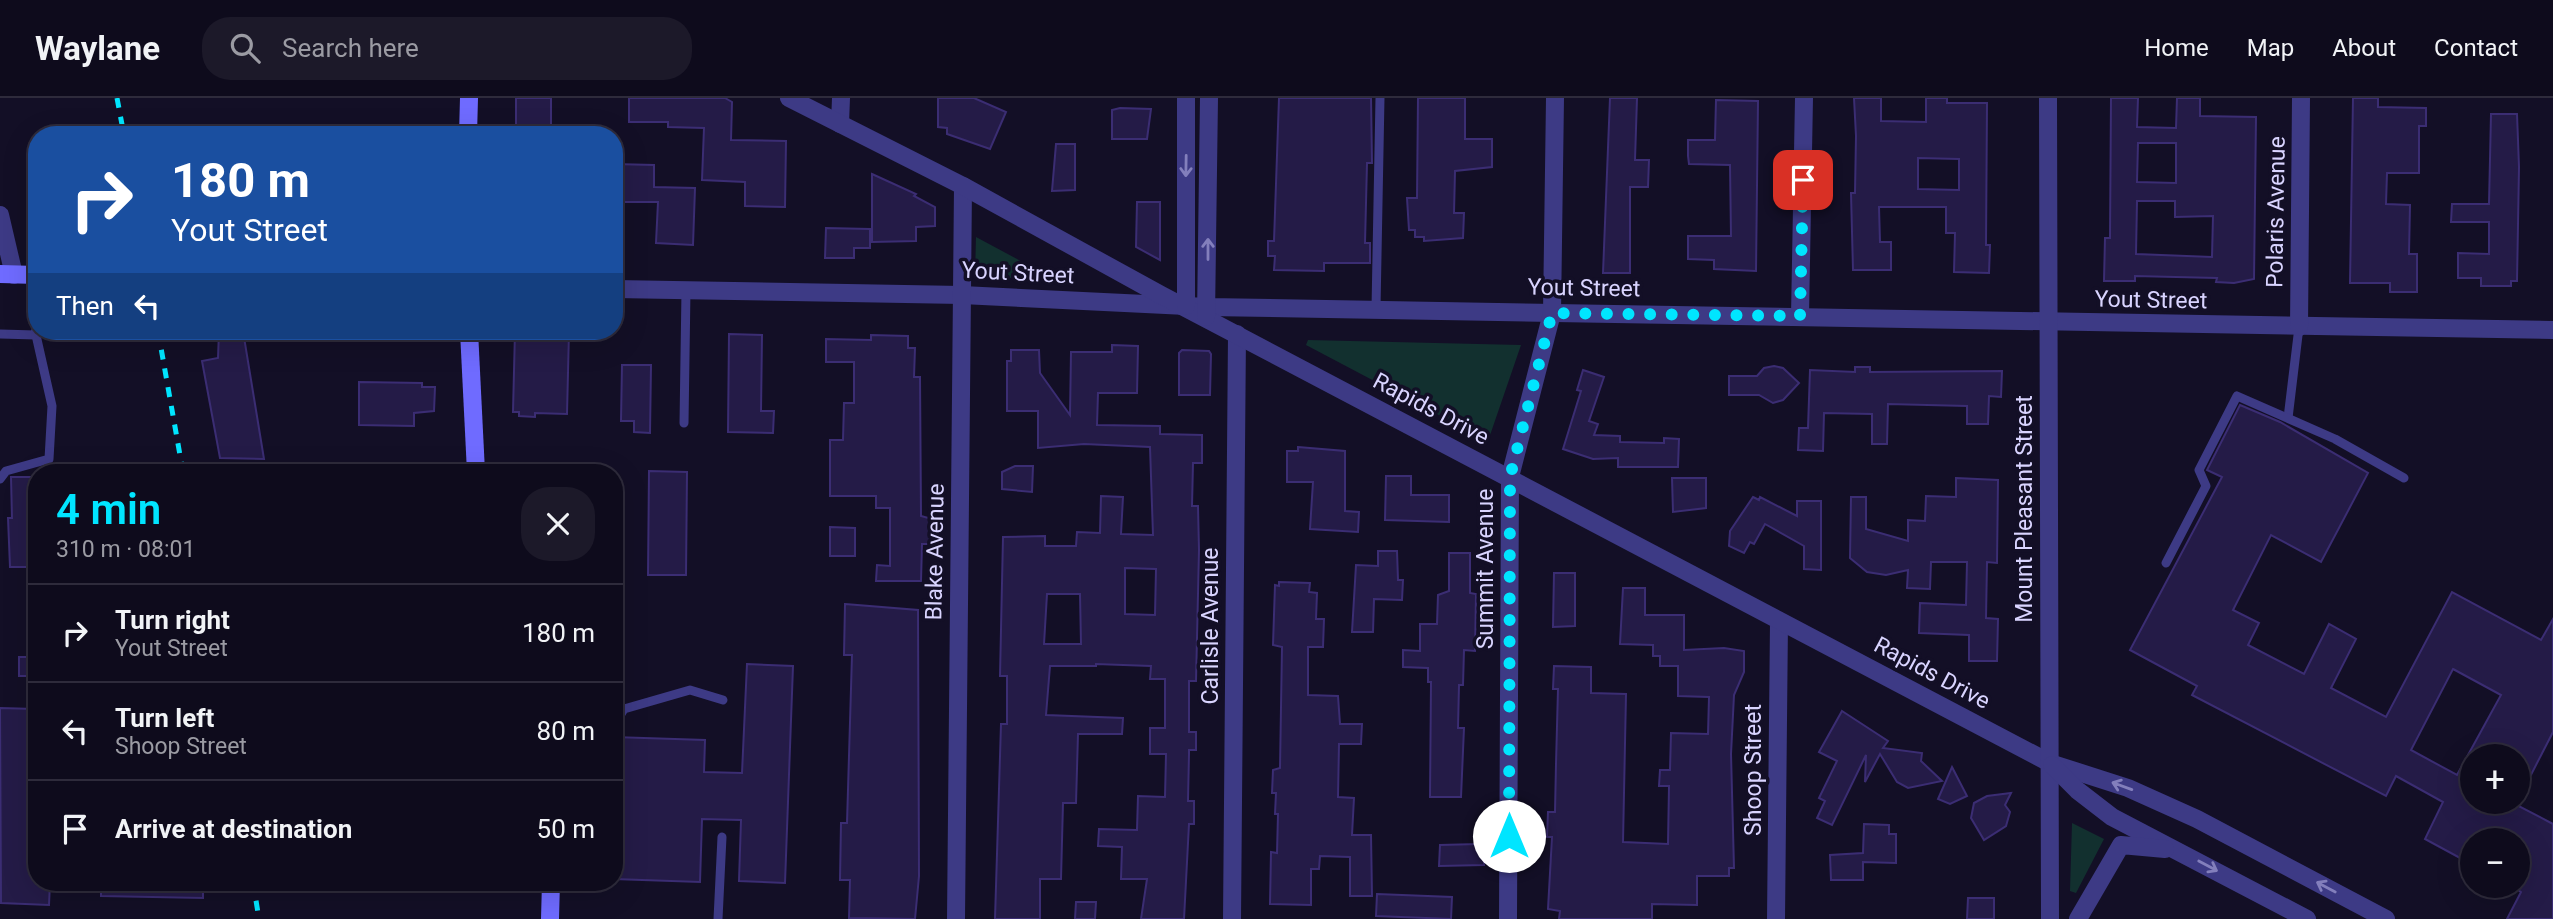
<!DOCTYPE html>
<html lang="en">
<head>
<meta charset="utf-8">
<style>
	:root { --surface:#0e0b1c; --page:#1c1929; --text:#f1f3f6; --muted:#9b9ba3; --line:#2e2b3b; --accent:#00e5ff }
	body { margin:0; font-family:Roboto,sans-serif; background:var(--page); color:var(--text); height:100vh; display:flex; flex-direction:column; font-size:26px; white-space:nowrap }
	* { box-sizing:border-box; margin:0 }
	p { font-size:23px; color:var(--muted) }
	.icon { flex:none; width:38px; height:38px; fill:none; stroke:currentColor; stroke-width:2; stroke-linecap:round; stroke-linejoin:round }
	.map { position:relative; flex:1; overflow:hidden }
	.sheet { position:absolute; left:28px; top:366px; width:595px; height:427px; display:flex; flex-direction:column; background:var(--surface); border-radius:28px; box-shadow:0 7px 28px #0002,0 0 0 2px var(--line) }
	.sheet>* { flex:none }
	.hud { position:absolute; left:28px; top:28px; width:595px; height:214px; border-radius:28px; box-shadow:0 7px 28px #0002,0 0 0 2px var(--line); background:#1a4fa0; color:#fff; overflow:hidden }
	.tools { position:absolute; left:2460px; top:646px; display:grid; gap:14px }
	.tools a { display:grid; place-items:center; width:70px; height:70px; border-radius:50%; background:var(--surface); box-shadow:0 7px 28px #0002,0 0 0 2px var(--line); font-size:35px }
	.pin { position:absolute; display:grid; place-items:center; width:60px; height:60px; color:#fff; margin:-30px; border-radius:14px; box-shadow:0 4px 10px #0006 }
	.me { position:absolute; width:77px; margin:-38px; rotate:0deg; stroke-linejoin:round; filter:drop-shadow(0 0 5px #0008) }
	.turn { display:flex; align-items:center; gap:24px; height:147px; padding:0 28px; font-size:32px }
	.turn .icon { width:91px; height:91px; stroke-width:2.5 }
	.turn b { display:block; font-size:49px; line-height:60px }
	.then { display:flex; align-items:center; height:66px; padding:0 28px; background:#0003; gap:14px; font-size:26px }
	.round { display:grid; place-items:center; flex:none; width:74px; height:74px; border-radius:28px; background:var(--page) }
	.overview { display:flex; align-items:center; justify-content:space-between; height:119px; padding:0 28px }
	h1 { font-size:42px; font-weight:600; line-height:52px; color:var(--accent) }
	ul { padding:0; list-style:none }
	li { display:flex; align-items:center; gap:21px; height:98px; padding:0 28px; border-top:2px solid var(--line) }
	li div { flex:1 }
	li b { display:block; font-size:26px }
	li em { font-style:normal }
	header { display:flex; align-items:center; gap:42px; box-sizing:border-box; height:98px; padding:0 35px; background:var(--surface); border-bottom:2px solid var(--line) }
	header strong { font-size:33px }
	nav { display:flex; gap:38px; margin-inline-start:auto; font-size:24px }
	.search { width:490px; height:63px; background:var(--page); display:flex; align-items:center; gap:18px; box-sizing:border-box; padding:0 24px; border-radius:28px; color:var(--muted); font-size:26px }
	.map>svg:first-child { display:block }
	.green { fill:#12302f }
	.building { fill:#241b47; stroke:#3b2d73; stroke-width:2; fill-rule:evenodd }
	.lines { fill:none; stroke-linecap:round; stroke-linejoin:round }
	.service { stroke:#3d3a85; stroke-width:9 }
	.minor { stroke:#3d3a85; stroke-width:18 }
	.tertiary { stroke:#3d3a85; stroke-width:18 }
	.secondary { stroke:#6f6bff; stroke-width:18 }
	.rail { stroke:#00e5ff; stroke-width:5; stroke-dasharray:10 9; stroke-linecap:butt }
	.oneway { stroke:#837fbc }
	.route { stroke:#00e5ff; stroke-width:12; stroke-dasharray:0 21.6 }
	.labels { text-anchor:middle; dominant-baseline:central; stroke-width:7; stroke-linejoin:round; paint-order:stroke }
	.street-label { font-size:23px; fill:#d9d4ff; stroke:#130f26 }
</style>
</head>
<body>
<header>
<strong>Waylane</strong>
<div class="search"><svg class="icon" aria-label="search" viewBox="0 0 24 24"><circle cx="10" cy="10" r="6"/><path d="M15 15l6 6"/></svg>Search here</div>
<nav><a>Home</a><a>Map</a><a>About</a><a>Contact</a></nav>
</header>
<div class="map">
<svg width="2553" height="821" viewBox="0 0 2553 821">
	<rect width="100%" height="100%" fill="#130f26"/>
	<g class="green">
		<path d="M976,139L1045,176L1044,181L975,179Z"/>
		<path d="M1308,242L1521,247L1488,343L1306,247Z"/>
		<path d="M2072,725L2104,741L2076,795L2070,793Z"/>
	</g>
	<g class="building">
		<rect x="516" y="0" width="35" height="37"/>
		<path d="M629,0H725L732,4L731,42L786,43L785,109L745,108V84L702,82L704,30L668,29V24H629Z"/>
		<path d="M938,0H974L1006,14L990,51L947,36V30L938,29Z"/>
		<path d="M1279,0H1371L1372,65H1367L1365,145H1370V165H1324V173L1274,172L1275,158H1268V143H1274Z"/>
		<path d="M1418,0H1465V41H1492V69L1455,73L1454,115H1464L1463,140L1424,143V139H1415V132H1409L1407,100H1417Z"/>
		<path d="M1610,0H1637L1635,62H1649L1648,89H1630V175H1603Z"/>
		<path d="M1854,0H1881V23L1926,24V0H1947V5H1987L1986,147H1990L1989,175L1954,174L1955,135H1946V109H1879L1880,144H1891V172H1853L1851,95H1855L1856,38ZM1918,60L1959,61V92L1918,91Z"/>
		<path d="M2111,0H2138L2137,29L2176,30L2177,0H2200V18L2256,19L2254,181L2234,185L2216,184L2217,180L2135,178V183H2104L2105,140H2110ZM2138,45H2176V85L2137,84ZM2137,103H2175V119L2213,118L2212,159L2136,156Z"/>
		<path d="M2353,0H2378V9L2426,10V28H2419V75H2387L2386,106L2410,107L2409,156H2417V194H2390V185H2350Z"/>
		<path d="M1716,2L1758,3L1756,173L1714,171V162L1688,161V138H1731L1730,67L1689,66L1688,58V42H1715Z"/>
		<path d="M1120,10L1151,11L1147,41H1112V12Z"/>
		<path d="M2491,16H2517L2519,69L2517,183H2511V188H2481V180H2458V155L2489,156V124H2451L2452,106H2489Z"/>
		<path d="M1056,46H1075V92L1052,93Z"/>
		<path d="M614,66L654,67V89L695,90L693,147L656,145L658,104H614Z"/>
		<path d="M872,76L916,96L914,98L935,109V128L916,129V143L872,144Z"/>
		<path d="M1137,104H1160V162L1136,149Z"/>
		<path d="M826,130L870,131V150H854V160H825Z"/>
		<path d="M219,233H243L264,361L220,360L202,263L218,260Z"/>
		<path d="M515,233H569L567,316L535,315V319L519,318V314H513Z"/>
		<path d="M729,236L762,237L761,313H774L773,335L728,334Z"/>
		<path d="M871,237L908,238V250H915L914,279H920L921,418L932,421V446H922L921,483H876L877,467L890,468V410H876V398H830V342H843L844,305H854V264H826V241L871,242Z"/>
		<path d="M1112,247L1138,248L1137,295H1098L1097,327L1160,328V336L1202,337V365H1193L1192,408H1198L1199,452L1196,583H1189V634H1196V652H1189V656L1188,703H1194V726H1189L1184,821H1141L1147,781H1121L1122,749L1098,748L1099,731L1137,732L1138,698L1165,699L1166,656H1150V630H1165V581H1150L1151,568L1096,566V568H1050L1046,617L1123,620L1122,636H1078L1076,705H1063L1061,781H1040V821H995L1001,626H1007V578H1000L1003,439L1045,438V448H1076L1077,434L1100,435L1101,398L1123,399L1121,436L1153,437L1150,349L1084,346L1038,350V313H1007V263H1011V252H1039L1040,275L1070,317L1071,254H1112ZM1125,470L1156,471L1155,517L1125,516ZM1047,496H1080L1081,546H1044Z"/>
		<path d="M1182,252L1209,253L1211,256L1210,297H1179V255Z"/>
		<path d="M622,267H651L650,335L634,334V323H621Z"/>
		<path d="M1774,268L1783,270L1799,285L1783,302L1773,305L1759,297H1729V278H1757L1764,270Z"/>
		<path d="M1855,269H1870V274L2002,273L2001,299L1989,298L1988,326H1967V308L1888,306L1887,346H1872V316L1824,315L1823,353L1798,352L1799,330H1808L1810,272L1855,274Z"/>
		<path d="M1583,272L1604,279L1589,323L1598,326L1594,337L1620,338V344L1664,345V340L1679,341L1678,369H1618V360L1593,361L1563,351L1581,293L1577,292Z"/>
		<path d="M359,284L422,285V289H435L434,313L414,315V328L359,327Z"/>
		<path d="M2240,307L2280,324L2368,375L2321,464L2271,437L2233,512L2259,525L2248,547L2304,576L2329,526L2356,541L2331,590L2386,619L2452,494L2541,542L2553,521V634L2518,702V658H2473V704H2511L2553,726V821H2507L2521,794L2518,792V742H2473V767L2425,741L2443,704L2396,678L2386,698L2192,597L2197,588L2130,552L2222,379L2207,372ZM2453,571L2501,597L2457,677L2411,652Z"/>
		<path d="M1298,349L1345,353V413L1359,414L1358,434L1310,431L1313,384H1287V353H1298Z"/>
		<path d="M1015,368H1033L1032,394L1002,391V374Z"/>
		<path d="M649,373L687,374L686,477H648Z"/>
		<path d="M1386,378H1411V397H1449V424L1385,422Z"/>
		<path d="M11,379H37V469H10L8,420H12Z"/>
		<path d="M1672,380H1706V410L1673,414Z"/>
		<path d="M1956,380L1998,382L1997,465L1987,464L1986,520L1998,521L1997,563H1969V537L1919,535L1920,505L1966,507L1967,464H1931L1930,491L1907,490L1908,472L1886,477L1867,474L1850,460L1851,399H1866V431L1908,443V422L1925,423L1926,398L1956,399Z"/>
		<path d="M1753,399L1759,402L1760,399L1797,418V403H1821V472L1804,471V448L1765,426L1754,446L1750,444L1744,455L1729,448L1730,433Z"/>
		<path d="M830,429L855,430V458H830Z"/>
		<path d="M1378,453H1397L1398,482H1403L1402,502L1374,501L1373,534H1352L1356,467L1378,468Z"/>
		<path d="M1449,455H1470V495L1476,496L1475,553L1464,552L1463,587H1459L1458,630H1464L1461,699H1430L1431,584H1428V570L1403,569V552L1420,553V526H1437L1438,497L1449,493Z"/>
		<path d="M1554,475H1575V528L1553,529Z"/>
		<path d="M1279,484L1310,485L1309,494L1317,495L1316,521H1324L1323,549H1308V597L1338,598L1340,626H1362L1361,646H1339L1338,699L1354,700L1352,737H1371L1372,798H1350V759L1320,758L1319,771H1311V807L1270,806L1271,754L1277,755L1278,716H1275L1276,695H1272L1273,672L1280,670L1282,549L1273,547L1275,487L1279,488Z"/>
		<path d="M1623,490H1645V517H1684V552L1724,550L1744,553V574L1734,597L1731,656L1734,770H1729V778H1697V807L1652,806V821H1559L1560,813L1548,811L1552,739H1547L1548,714H1555L1556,666L1558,591H1553L1554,568L1591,569V595L1626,596L1623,744L1668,746L1669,688H1659L1660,672H1670L1671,635L1708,636L1709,599L1678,598V568H1660V558H1653V547L1620,546Z"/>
		<path d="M845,506L918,512L919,778L915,821L849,820L850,782H840L841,725H847L852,557H844Z"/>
		<rect x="19" y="559" width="18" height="19"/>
		<path d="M747,566L793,568L785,785L739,783L741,722L702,721L700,784L614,781V639L705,642L704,674L742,675Z"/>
		<path d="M0,610L35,611L37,664H32L31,711L37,712V784H50L49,807L1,805Z"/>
		<path d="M1842,613L1888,643L1883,650L1922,655L1921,663L1942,683L1908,690L1897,684L1880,656L1865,684L1866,657L1832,727L1817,720L1825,703L1819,700L1837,663L1819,654Z"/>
		<path d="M1952,669L1967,698L1950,706L1938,701Z"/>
		<path d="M2011,695L2005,707L2010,714L2006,728L1984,742L1971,720L1974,705L1987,698Z"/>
		<path d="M1864,726L1889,727V736H1896V765L1863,764V782H1831L1830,757L1863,755Z"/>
		<path d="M1478,746V749H1484V767L1439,768L1440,747Z"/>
		<path d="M101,784H203V800L101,798Z"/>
		<path d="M1377,796L1452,799L1451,821L1376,818Z"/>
		<path d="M1968,800H1994V821H1967Z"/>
		<path d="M1076,804H1096L1095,821H1075Z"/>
	</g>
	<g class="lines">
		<g class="service">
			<path d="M1376,210L1380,0"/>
			<path d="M0,236L36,237L35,177"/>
			<path d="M2288,320L2299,229"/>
			<path d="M684,325L686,192"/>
			<path d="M0,381L6,373L49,361L52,308L36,237"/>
			<path d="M614,428L618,430"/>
			<path d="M2166,465L2206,388L2199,372L2237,298L2335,341L2404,380"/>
			<path d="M614,627L624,611L690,592L723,602"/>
			<path d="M718,821L722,739"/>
		</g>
		<g class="minor">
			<path d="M840,26L841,0"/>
			<path d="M0,117L14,177"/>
			<path d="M614,191L962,197L1207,209L2553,232"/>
			<path d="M1800,218L1804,0"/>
			<path d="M2299,229L2301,0"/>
			<path d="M956,821L963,88"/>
			<path d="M1232,821L1237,236"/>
			<path d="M1508,821L1510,379L1552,215L1555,0"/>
			<path d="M1776,821L1779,523"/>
		</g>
		<g class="tertiary">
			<path d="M789,0L963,88L1161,197L2050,665L2128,690L2197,721L2386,821"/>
			<path d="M2048,0L2050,821"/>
			<path d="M1186,208V0"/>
			<path d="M1206,219L1209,0"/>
			<path d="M2052,667L2077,692L2112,719L2307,821"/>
			<path d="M2078,821L2121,747L2165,751"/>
		</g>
		<g class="secondary">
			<path d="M468,37L469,0"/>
			<path d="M0,176L37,177"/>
			<path d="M469,233L476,374"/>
			<path d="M550,821L551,784"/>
		</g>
		<g class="rail">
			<path d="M117,0L124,37"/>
			<path d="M158,233L183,374"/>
			<path d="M253,784L259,821"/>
		</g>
	</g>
	<defs><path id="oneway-shaft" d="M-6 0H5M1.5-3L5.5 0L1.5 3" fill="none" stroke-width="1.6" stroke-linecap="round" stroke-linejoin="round" transform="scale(1.75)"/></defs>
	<g class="oneway">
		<use href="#oneway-shaft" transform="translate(1186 68) rotate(91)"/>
		<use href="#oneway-shaft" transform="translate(1208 151) rotate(-90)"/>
		<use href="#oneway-shaft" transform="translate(2122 688) rotate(-160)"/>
		<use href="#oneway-shaft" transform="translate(2208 768) rotate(28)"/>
		<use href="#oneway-shaft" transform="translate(2326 789) rotate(-152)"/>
	</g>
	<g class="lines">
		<path class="route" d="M1509,738L1510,379L1552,215L1800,218L1803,82"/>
	</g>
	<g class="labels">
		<g class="street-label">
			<text transform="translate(2276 114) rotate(-89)">Polaris Avenue</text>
			<text transform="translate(1018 175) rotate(3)">Yout Street</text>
			<text transform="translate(1584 190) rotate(1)">Yout Street</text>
			<text transform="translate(2151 202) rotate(1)">Yout Street</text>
			<text transform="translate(1431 311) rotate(28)">Rapids Drive</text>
			<text transform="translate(2024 411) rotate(-90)">Mount Pleasant Street</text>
			<text transform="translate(935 454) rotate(-89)">Blake Avenue</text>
			<text transform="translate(1485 471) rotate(-90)">Summit Avenue</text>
			<text transform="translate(1210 528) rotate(-90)">Carlisle Avenue</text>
			<text transform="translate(1932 575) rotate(28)">Rapids Drive</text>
			<text transform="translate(1753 672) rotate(-90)">Shoop Street</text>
		</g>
	</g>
</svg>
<div class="tools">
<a>+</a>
<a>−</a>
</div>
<div class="pin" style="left:1803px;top:82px;background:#d93025"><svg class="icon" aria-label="arrive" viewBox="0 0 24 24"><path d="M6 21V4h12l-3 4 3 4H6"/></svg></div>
<svg class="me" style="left:1509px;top:738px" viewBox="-20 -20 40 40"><circle r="19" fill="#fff"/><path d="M0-13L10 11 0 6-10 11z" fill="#00e5ff"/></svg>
<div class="hud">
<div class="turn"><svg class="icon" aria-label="right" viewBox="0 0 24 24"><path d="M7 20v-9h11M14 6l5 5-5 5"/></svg><div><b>180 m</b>Yout Street</div></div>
<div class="then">Then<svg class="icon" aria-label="left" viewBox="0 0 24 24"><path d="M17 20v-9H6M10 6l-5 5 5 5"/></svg></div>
</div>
<section class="sheet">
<div class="overview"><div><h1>4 min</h1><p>310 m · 08:01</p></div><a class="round"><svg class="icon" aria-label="close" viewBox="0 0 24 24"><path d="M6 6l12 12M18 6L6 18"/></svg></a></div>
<ul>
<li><svg class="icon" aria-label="right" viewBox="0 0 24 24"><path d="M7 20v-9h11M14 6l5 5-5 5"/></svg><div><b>Turn right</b><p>Yout Street</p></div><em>180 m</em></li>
<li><svg class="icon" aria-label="left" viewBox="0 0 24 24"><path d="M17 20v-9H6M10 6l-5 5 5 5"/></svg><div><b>Turn left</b><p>Shoop Street</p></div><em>80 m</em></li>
<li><svg class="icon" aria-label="arrive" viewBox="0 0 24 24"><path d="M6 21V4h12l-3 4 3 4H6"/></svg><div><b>Arrive at destination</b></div><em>50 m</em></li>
</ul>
</section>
</div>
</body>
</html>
